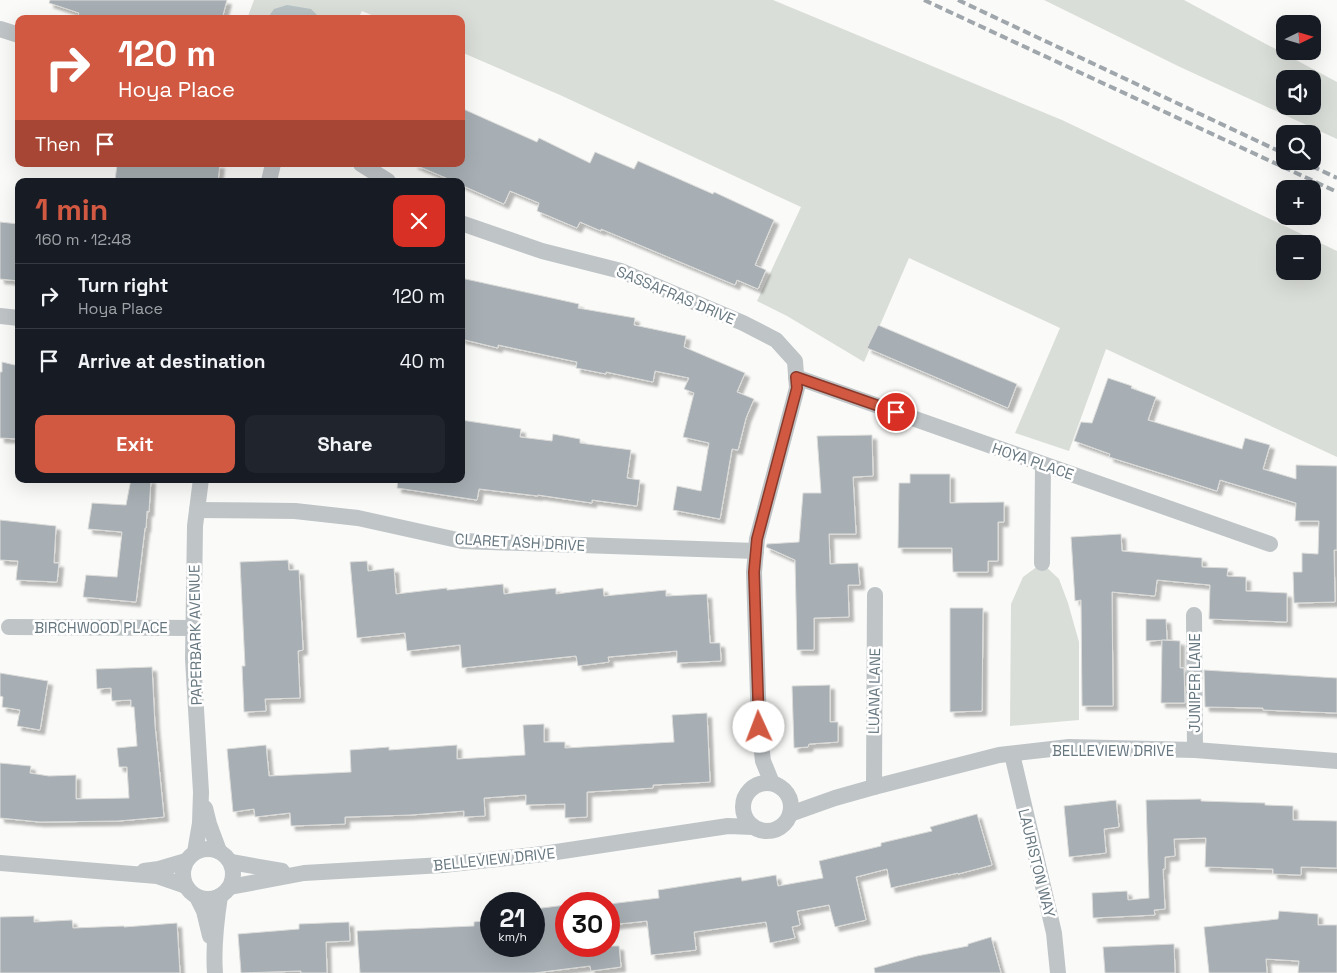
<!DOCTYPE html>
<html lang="en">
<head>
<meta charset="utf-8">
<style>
	:root { --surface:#171b24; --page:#20242c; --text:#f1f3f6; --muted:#9ea1a6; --line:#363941; --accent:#d15841 }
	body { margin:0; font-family:"Space Grotesk",sans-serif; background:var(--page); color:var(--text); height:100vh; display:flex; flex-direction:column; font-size:19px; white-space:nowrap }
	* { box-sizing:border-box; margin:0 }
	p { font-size:16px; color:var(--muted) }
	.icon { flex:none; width:28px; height:28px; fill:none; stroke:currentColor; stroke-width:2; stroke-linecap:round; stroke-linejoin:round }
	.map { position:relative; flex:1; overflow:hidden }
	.side { position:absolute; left:15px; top:178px; width:450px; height:305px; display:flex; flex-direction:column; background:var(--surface); border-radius:10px; box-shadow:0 5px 20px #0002 }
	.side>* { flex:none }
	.guide { position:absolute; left:15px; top:15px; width:450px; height:152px; border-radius:10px; box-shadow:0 5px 20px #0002; background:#d15841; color:#fff; overflow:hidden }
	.needle { width:32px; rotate:85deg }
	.fabs { position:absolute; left:1276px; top:15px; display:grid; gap:10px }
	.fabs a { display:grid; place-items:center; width:45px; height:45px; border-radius:10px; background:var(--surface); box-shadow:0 5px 20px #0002; font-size:25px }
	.speed { position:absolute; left:480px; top:892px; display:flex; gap:10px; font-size:25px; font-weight:700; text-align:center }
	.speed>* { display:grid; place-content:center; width:65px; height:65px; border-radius:50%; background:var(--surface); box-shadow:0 5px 20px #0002; line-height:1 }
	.speed small { font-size:12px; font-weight:400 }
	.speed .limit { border:8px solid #d22; background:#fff; color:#111 }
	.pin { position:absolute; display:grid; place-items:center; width:42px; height:42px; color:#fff; margin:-21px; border:2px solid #fff; border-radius:50%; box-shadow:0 1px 5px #0007 }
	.me { position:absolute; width:55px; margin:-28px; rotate:358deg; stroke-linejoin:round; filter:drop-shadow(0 0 4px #0008) }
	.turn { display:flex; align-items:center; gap:18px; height:105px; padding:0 20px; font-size:22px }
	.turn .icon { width:65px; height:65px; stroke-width:2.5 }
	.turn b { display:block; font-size:35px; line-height:42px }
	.then { display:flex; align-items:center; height:48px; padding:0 20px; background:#0003; gap:10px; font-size:19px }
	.round { display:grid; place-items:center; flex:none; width:52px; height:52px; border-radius:10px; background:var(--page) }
	.summary { display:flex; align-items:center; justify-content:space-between; height:85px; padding:0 20px }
	h1 { font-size:30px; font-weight:800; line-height:38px; color:var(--accent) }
	.cta { display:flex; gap:10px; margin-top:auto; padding:10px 20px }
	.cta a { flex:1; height:58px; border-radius:10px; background:var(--accent); color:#fff; font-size:20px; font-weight:800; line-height:58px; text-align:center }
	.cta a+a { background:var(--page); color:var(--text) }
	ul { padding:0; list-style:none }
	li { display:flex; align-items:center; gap:15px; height:65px; padding:0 20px; border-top:1px solid var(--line) }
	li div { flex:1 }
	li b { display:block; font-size:19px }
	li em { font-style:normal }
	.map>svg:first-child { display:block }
	.green { fill:#daded8; fill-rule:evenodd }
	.water { fill:#b8c3c6 }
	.building { fill:#a7afb4; stroke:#dcdcda; filter:url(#shadow) }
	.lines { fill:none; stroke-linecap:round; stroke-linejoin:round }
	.minor { stroke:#bfc4c7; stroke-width:16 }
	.rail { stroke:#a0a7ac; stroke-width:4; stroke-dasharray:8 4; stroke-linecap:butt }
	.route-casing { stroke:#88392a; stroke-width:12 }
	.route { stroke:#d15841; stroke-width:9 }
	.labels { text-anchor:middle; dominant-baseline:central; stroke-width:5; stroke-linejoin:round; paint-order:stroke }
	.street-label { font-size:15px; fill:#677780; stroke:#fff }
</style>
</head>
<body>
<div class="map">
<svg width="1337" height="973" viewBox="0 0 1337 973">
	<defs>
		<filter id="shadow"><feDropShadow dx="4.5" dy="4.5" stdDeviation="1" flood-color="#0004"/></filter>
	</defs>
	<rect width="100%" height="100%" fill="#fafaf8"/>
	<g class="green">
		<path d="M254,0H773L1062,120L1337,251V457L1106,349L1069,451L1015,433L1060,328L909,258L864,362L787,316L757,301L801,207L560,95L461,52V19H381L362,11L358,19H247ZM1285,244H1312V271H1285Z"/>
		<path d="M1044,0H1184L1337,82V139L1180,67ZM1285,79H1312V106H1285Z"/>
		<path d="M1042,563L1059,579L1068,603L1079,642V720L1010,726L1011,604L1023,577Z"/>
	</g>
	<path class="water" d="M287,5L311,9L321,19H267L274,9Z"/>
	<g class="building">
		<path d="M50,0H227L222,19H77L79,13L49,3Z"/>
		<path d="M461,108L537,142L539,138L590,163L595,152L634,169L638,161L713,194L714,192L774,220L755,265L766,270L758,289L737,280L735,285L601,229V231L580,222L577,228L537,211L539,203L510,191L504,204L461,185V181H453L413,164H461Z"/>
		<path d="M117,164H220L218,181H115Z"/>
		<path d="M0,222L19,224V281L0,279Z"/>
		<path d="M461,278L579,304L578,308L635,318L634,325L686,336L684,347L745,373L737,392L754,399L746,418L738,450L732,449L720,519L673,510L677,486L701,491L709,443L683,437L694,393L684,389L689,378L655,371L653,382L606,372V374L576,368L577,362L498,345V348L461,339Z"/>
		<path d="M878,325L1017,384L1008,408L867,348Z"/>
		<path d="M2,362L19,366V439L0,438V372H2Z"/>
		<path d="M1108,378L1132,386L1131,388L1156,397L1148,420L1242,449L1245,438L1270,445L1263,469L1296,479V465L1337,466V550H1334L1335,602L1294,603L1293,572H1302V553L1318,554L1319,521H1295L1296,503L1220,480L1217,491L1109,457L1110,454L1074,441L1081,422L1092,423Z"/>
		<path d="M461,420L521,429L520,437L552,441L553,434L580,439V443L631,450L627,478L640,480L637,506L592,500V503L538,495V496L479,489L477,500L397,488L398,479H461Z"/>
		<path d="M872,435L873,476L853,477L856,534H829L830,564L858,563L860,585H848L849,617L814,618V650H797L795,560L766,547L767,544L799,542L803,493H821L817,436Z"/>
		<path d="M910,474H950V503L1004,502V522H998V561H988V572H953L952,548H898L899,483H910Z"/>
		<path d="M131,479H151L149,512L147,511L146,528H145L136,602L83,597L86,575L117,577L122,532L88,529L92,503L126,505Z"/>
		<path d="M0,520L56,526L54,563H59L57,582L16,580L18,561L0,560Z"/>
		<path d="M1121,534L1122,551L1202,558V567L1228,568L1227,576L1246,577V591L1287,593V622L1209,619L1210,585L1157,580L1155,596L1112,592L1113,706H1082L1081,600L1075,601L1071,537Z"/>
		<path d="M288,560L289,570H299L303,650L298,651L300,698L265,699L266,711L244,712L242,666H245L240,562Z"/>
		<path d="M367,561L368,571L394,568L396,594L447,588V590L503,584L504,594L556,588V594L603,588L604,596L666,590V596L707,594L710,643H720L721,661L677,663V651L608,657L609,662L578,666L576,656L462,668L460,645L407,651L405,633L357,638L350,562Z"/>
		<path d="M950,608H983L982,711L950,712Z"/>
		<path d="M1146,619H1166L1167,640L1146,641Z"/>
		<path d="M1162,640L1180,641V668H1184L1185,703H1161Z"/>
		<path d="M152,667L155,726L164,817L118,821L40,822L0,818V763L31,766L30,773L49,776L76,775V799L129,798L127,767H119L117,748L137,746L134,707H131V700L112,701L111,688L97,689L96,669Z"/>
		<path d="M1204,670L1337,678V713L1263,710V708L1205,707Z"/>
		<path d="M0,673L48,681L40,730L17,726L20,710L2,707L3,697L0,696Z"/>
		<path d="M830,685V722H838V742L809,744L808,747L794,748L792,686Z"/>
		<path d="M707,713L710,782L653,785V788L587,792V817L565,818V804L526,805V795L484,798L485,816L464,817V811L410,815L345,817V824L291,826L290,813L255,817L254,809L233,812L227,749L266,745L269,776L351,772L350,750L389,747V750L457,745V759L525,755L523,725L544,724V742H565V748L674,742L672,715Z"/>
		<path d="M1201,799V801L1265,803V805L1293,806V820L1337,821V868L1301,867V875L1273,874V869L1205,867L1206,838L1174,839L1175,856L1165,857V869H1163L1165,909L1154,910L1155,915L1093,918L1092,893L1127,891L1128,900L1149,898L1146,800Z"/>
		<path d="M1116,800L1119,827L1104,829L1106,853L1069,857L1064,806Z"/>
		<path d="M977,814L992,865L958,874V873L891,888L887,869L856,877L866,920L835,927L829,905L797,911L800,925L792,927L795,938L770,943L766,922L694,932L696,950L651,955L647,921L609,925V904L659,898L658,890L741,877L742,881L776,875L778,886L823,878L819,861L881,846V843L932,831L930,827Z"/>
		<path d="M566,905V946H619L621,967L591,971L590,966L534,973H360L357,931L474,926V922L491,920V946H534V909Z"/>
		<path d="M1279,911L1318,914V925H1337V973H1298L1299,961L1266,959L1267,973H1209L1204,927L1278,919Z"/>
		<path d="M34,916V922L72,920L73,928L124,926V927L177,923L180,973H0V917Z"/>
		<path d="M349,922L350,941L326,942L327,973H301V971L241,973L238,934L299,929V924Z"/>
		<path d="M991,937L1001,973H875L874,968L917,956L968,946V944Z"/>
		<path d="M1174,944L1175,973H1105L1103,947Z"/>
	</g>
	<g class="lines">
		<g class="minor">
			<path d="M0,29L19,35"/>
			<path d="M361,164L388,181"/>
			<path d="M269,181L273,164"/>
			<path d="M461,223L542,251L621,271L743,323L776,340L795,361L797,388L757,539L754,572L759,727L763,761L772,783"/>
			<path d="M0,316L19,318"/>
			<path d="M796,377L1270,544"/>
			<path d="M197,510L295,511L358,518L462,541L756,551"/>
			<path d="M1042,563L1043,465"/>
			<path d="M1194,615L1195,750"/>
			<path d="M9,627L194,628"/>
			<path d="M1012,754L1054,933L1058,973"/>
			<circle cx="767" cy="807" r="24"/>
			<path d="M874,787L875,595"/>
			<path d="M205,808L209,824L219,851"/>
			<path d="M790,814L835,798L874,787L999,755L1069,747L1195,750L1337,761"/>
			<circle cx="208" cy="874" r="25"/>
			<path d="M195,852L200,823L201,792L193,659L195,526L201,479"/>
			<path d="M231,862L282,871"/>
			<path d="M0,863L157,876L186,886"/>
			<path d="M144,871L159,869L186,861"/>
			<path d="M230,887L304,873L443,865L543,854L728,826L753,827"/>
			<path d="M197,897L204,911L210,936"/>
			<path d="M215,973C213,947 216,922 220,896"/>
		</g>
		<g class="rail">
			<path d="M924,0L1337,192"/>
			<path d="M958,0L1285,154"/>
			<path d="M1301,161L1337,178"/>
		</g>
	</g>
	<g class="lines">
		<defs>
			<path id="route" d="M759,727L754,572L757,539L797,388L796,377L896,412"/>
		</defs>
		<use href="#route" class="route-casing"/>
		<use href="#route" class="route"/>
	</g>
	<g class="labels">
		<g class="street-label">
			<text transform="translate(676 295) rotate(23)">SASSAFRAS DRIVE</text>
			<text transform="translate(1033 461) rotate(19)">HOYA PLACE</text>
			<text transform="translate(520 542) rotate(3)">CLARET ASH DRIVE</text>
			<text x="101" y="627">BIRCHWOOD PLACE</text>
			<text transform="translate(195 635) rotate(-91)">PAPERBARK AVENUE</text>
			<text transform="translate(1194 683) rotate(-90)">JUNIPER LANE</text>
			<text transform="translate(874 691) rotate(-89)">LUANA LANE</text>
			<text x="1113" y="750">BELLEVIEW DRIVE</text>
			<text transform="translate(494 859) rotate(-6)">BELLEVIEW DRIVE</text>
			<text transform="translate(1037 863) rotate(76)">LAURISTON WAY</text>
		</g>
	</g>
</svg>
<div class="fabs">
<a><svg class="needle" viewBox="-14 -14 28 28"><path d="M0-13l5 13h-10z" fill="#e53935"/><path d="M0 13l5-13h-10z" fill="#9ea1a6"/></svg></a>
<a><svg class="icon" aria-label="sound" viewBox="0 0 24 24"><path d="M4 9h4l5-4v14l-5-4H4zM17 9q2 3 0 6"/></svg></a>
<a><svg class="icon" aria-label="search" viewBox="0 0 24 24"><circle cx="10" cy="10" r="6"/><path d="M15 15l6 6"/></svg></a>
<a>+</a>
<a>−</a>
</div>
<div class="speed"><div>21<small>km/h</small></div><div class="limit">30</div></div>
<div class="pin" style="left:896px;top:412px;background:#d93025"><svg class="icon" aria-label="arrive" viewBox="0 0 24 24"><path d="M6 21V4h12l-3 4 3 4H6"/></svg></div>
<svg class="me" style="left:759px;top:727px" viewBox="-20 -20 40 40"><circle r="19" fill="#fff"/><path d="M0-13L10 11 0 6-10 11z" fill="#d15841"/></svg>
<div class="guide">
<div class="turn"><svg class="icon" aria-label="right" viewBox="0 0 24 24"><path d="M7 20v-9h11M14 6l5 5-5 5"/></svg><div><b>120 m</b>Hoya Place</div></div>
<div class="then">Then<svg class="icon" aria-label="arrive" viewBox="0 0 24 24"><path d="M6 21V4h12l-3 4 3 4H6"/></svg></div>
</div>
<section class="side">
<div class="summary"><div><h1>1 min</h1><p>160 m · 12:48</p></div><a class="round" style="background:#d93025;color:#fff"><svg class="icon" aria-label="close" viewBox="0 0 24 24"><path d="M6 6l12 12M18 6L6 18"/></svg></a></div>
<ul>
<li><svg class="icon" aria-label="right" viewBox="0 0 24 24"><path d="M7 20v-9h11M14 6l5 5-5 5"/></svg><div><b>Turn right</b><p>Hoya Place</p></div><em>120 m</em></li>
<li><svg class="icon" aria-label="arrive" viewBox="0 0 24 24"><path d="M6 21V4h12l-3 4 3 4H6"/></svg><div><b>Arrive at destination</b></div><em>40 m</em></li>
</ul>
<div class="cta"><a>Exit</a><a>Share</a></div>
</section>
</div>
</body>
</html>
